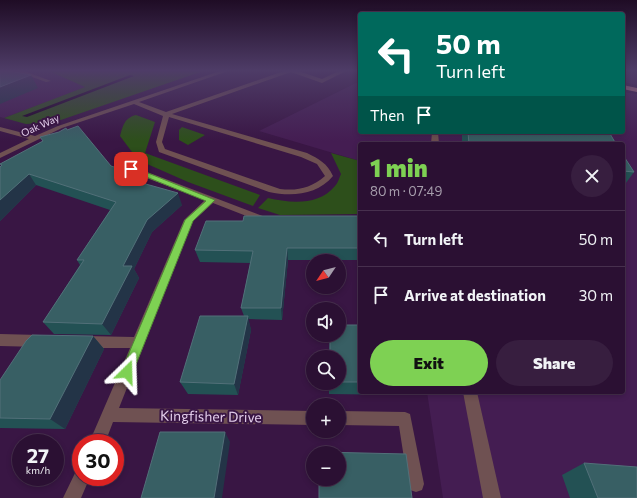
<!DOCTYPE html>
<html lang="en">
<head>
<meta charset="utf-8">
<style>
	:root { --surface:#2b1033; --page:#371e3f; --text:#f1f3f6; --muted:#a69dac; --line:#47304e; --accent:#7ed153 }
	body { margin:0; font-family:Commissioner,sans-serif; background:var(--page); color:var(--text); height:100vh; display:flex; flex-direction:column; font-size:15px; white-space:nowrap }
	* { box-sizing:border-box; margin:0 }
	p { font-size:13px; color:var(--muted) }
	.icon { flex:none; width:22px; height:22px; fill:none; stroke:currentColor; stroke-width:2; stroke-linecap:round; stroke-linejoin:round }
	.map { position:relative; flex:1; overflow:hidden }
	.side { position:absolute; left:358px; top:142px; width:267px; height:252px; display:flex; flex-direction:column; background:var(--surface); border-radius:4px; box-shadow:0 2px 6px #0003,0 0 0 1px var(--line) }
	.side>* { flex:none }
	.guide { position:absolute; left:358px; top:12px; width:267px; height:122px; border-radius:4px; box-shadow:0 2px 6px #0003,0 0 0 1px var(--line); background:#00695c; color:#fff; overflow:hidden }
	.needle { width:26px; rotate:235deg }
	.fabs { position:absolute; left:306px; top:254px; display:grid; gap:8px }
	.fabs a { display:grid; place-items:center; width:40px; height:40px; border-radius:50%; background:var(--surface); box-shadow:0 2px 6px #0003,0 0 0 1px var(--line); font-size:20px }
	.speed { position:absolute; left:12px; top:434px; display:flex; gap:8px; font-size:20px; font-weight:700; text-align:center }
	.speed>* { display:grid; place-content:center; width:52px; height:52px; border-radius:50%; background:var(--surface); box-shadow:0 2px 6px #0003,0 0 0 1px var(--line); line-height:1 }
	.speed small { font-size:10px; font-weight:400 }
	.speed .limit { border:6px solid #d22; background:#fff; color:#111 }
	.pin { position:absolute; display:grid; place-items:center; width:34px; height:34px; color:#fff; margin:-17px; border-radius:8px; box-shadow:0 2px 6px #0006 }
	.me { position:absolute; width:44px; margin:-22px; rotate:22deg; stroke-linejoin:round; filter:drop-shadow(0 0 3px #0008) }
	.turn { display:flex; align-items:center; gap:14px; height:84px; padding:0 12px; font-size:18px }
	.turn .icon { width:52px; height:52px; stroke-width:2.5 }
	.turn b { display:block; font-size:28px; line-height:34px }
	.then { display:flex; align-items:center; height:38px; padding:0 12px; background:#0003; gap:8px; font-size:15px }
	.round { display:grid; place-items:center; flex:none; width:42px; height:42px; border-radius:21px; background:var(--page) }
	.headline { display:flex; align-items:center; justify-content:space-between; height:68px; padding:0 12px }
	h1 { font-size:24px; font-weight:800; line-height:30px; color:var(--accent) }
	.primary-button { display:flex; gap:8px; margin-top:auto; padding:8px 12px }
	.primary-button a { flex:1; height:46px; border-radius:24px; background:var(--accent); color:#111; font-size:16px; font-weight:800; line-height:46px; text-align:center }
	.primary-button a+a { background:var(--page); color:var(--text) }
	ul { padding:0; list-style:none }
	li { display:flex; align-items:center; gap:12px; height:56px; padding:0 12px; border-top:1px solid var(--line) }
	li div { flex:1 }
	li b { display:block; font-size:15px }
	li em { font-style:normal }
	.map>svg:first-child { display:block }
	.built { fill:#441d52 }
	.green { fill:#2d4f1b }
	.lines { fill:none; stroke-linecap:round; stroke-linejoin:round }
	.stream { fill:#1c0125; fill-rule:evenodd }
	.minor { fill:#6f5152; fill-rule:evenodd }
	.highway { fill:#d0888b; fill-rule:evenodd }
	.wall { fill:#235154 }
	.shaded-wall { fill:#233447 }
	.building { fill:#385f64; stroke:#527079 }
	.route { fill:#7ed153; stroke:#528836 }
	.labels { text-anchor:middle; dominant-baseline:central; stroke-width:4; stroke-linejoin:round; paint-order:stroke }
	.far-street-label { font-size:10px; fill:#e2cdea; stroke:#391644 }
	.near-street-label { font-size:14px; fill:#e2cdea; stroke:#391644 }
</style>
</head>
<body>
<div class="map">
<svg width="637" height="498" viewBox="0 0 637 498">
	<rect width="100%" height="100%" fill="#391644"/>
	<g class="built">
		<path d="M0,71H49L86,87L4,118L0,117Z"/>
		<path d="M623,71H637V85L623,82Z"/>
		<path d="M360,81V132H623V92L637,94V498H443L427,392H623V144H360V161L259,131Z"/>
	</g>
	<g class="green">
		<path d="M49,71H203L55,122L26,124L4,118L85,87Z"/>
		<path d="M136,115L155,122L145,153L260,195L253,206L188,182L138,160L120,136C123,126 124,118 136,115Z"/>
		<path d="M182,127L205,135L188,145L179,140V130Z"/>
		<path d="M331,153L360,161V214L280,215L258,208L268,198C290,203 319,206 335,186C338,183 339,178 341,174Z"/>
	</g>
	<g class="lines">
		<path class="stream" d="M130,75L134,76L27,117L22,116Z"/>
		<g class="minor">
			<path d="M16,71H24L51,81L46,82Z"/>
			<path d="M220,71H228L139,102L166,112L284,71H298L322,79L339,71H346L322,83L291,72L172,114L307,153C319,159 327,163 333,176C317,195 292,197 269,192L159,152L156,142L163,116L134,104L62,128L0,158V153L29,139L0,131V127L35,136L58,126ZM169,117L301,157L317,164L325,176C311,188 298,191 280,189L165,149L162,142Z"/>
			<path d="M432,132H438L439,144H431Z"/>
			<path d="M128,167H134L268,218L270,220L265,223L262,222L213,203L193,221L119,408L313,411V425L113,422L105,443H89L130,348H84L80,346L78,342L80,338L84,336L134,337L184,220L205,200L128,171Z"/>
			<path d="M0,334L40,335L44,337L46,341L44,345L40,347L0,346Z"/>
			<path d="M463,392H477L501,498H483Z"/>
			<path d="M339,411L405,412L410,414L424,484L422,490L416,492L410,490L408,484L399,426L339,425Z"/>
			<path d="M81,469V477H90L81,498H63L76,471Z"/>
		</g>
		<path class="highway" d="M623,85L637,88V92L623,89Z"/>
	</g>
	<g class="wall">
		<path d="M67,130L111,166L146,185L182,205L152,232L134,269L139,278L111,335L54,334L43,322L80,265L77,260L110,210L36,185L0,221V167L1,166L0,164Z"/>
		<path d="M462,132H609L616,144H462Z"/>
		<path d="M623,155L634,172L623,187Z"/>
		<path d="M360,216V260H288L282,320L248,319L251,330L238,395L188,394L180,382L244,316L241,308L250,263L200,262L195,250L243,221Z"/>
		<path d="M360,325V392H405L404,395L329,394V383H339V357H329L330,335H339Z"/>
		<path d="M93,336L104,349L65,429L0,428V380Z"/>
		<path d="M584,463L637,498H570L562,475Z"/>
	</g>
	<g class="shaded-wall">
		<path d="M31,75L38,88L0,104V87Z"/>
		<path d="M29,174L36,185L0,221V200Z"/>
		<path d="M143,176L148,188L135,181Z"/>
		<path d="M178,193L182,205L152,232L134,269L139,278L111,335L102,324L123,266L147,220Z"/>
		<path d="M287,248L288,260L282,320L281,308Z"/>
		<path d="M248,316L251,330L238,395L234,384Z"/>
		<path d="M93,336L104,349L65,429L50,419Z"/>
		<path d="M225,432L230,442L222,498H214Z"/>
	</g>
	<g class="building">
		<path d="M0,71H9L31,75L0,87Z"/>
		<path d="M78,126L111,166L143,176L135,181L178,193L147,220L123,266H132L102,324L43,322L84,260H77L116,202L29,174L0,200V167L2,165L0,164L43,141L40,137L59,132L66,128L67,130Z"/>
		<path d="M468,132H609L616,144H469Z"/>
		<path d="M623,155L634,172L623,171Z"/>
		<path d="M244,216H360V248H287L281,308H241L253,251L195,250L206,221H243Z"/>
		<path d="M200,316H248L234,384L180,382Z"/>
		<path d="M339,325H360V382H339V357H330V335H339Z"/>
		<path d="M32,335L93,336L50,419L0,418V380L26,341Z"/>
		<path d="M160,432H225L214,498H141Z"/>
		<path d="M320,452L406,454L412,498H319V479H339V453H320Z"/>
		<path d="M584,463L637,467V498H598Z"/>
	</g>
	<linearGradient id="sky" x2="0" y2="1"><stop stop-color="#1f0c25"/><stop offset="0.5" stop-color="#4e3c67"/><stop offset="1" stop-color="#4e3c67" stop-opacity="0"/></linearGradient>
	<rect width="637" height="141" fill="url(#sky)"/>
	<path class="route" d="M129,167H133L215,200L193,221L133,372L131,376L127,378L122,376L121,372L185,220L206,201L129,170Z"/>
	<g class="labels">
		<g class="far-street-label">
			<text transform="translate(40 125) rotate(-24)">Oak Way</text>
		</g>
		<g class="near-street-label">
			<text transform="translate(211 416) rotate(1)">Kingfisher Drive</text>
		</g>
	</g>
</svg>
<div class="fabs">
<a><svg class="needle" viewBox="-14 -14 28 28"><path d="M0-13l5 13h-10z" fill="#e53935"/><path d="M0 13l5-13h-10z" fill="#a69dac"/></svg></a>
<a><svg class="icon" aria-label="sound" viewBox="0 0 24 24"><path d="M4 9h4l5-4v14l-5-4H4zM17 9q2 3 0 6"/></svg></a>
<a><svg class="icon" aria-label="search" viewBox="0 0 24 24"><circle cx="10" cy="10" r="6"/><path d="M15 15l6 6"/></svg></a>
<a>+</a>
<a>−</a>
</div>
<div class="speed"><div>27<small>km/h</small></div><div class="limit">30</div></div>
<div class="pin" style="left:131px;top:169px;background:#d93025"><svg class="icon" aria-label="arrive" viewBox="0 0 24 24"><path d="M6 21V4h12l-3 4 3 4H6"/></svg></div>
<svg class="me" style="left:127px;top:372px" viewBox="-20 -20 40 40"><path d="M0-17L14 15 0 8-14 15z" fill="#7ed153" stroke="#fff" stroke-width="4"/></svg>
<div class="guide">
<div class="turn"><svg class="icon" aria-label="left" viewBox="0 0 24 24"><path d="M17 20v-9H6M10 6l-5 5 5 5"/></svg><div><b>50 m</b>Turn left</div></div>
<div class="then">Then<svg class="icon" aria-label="arrive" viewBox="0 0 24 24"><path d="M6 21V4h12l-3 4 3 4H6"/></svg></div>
</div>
<section class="side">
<div class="headline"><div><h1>1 min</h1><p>80 m · 07:49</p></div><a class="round"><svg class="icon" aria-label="close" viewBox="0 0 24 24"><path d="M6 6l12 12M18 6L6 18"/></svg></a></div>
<ul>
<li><svg class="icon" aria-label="left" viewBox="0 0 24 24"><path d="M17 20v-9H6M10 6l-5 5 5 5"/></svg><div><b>Turn left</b></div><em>50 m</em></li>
<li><svg class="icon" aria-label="arrive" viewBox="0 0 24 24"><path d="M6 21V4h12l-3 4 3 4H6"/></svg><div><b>Arrive at destination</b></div><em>30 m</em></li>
</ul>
<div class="primary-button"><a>Exit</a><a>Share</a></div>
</section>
</div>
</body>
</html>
